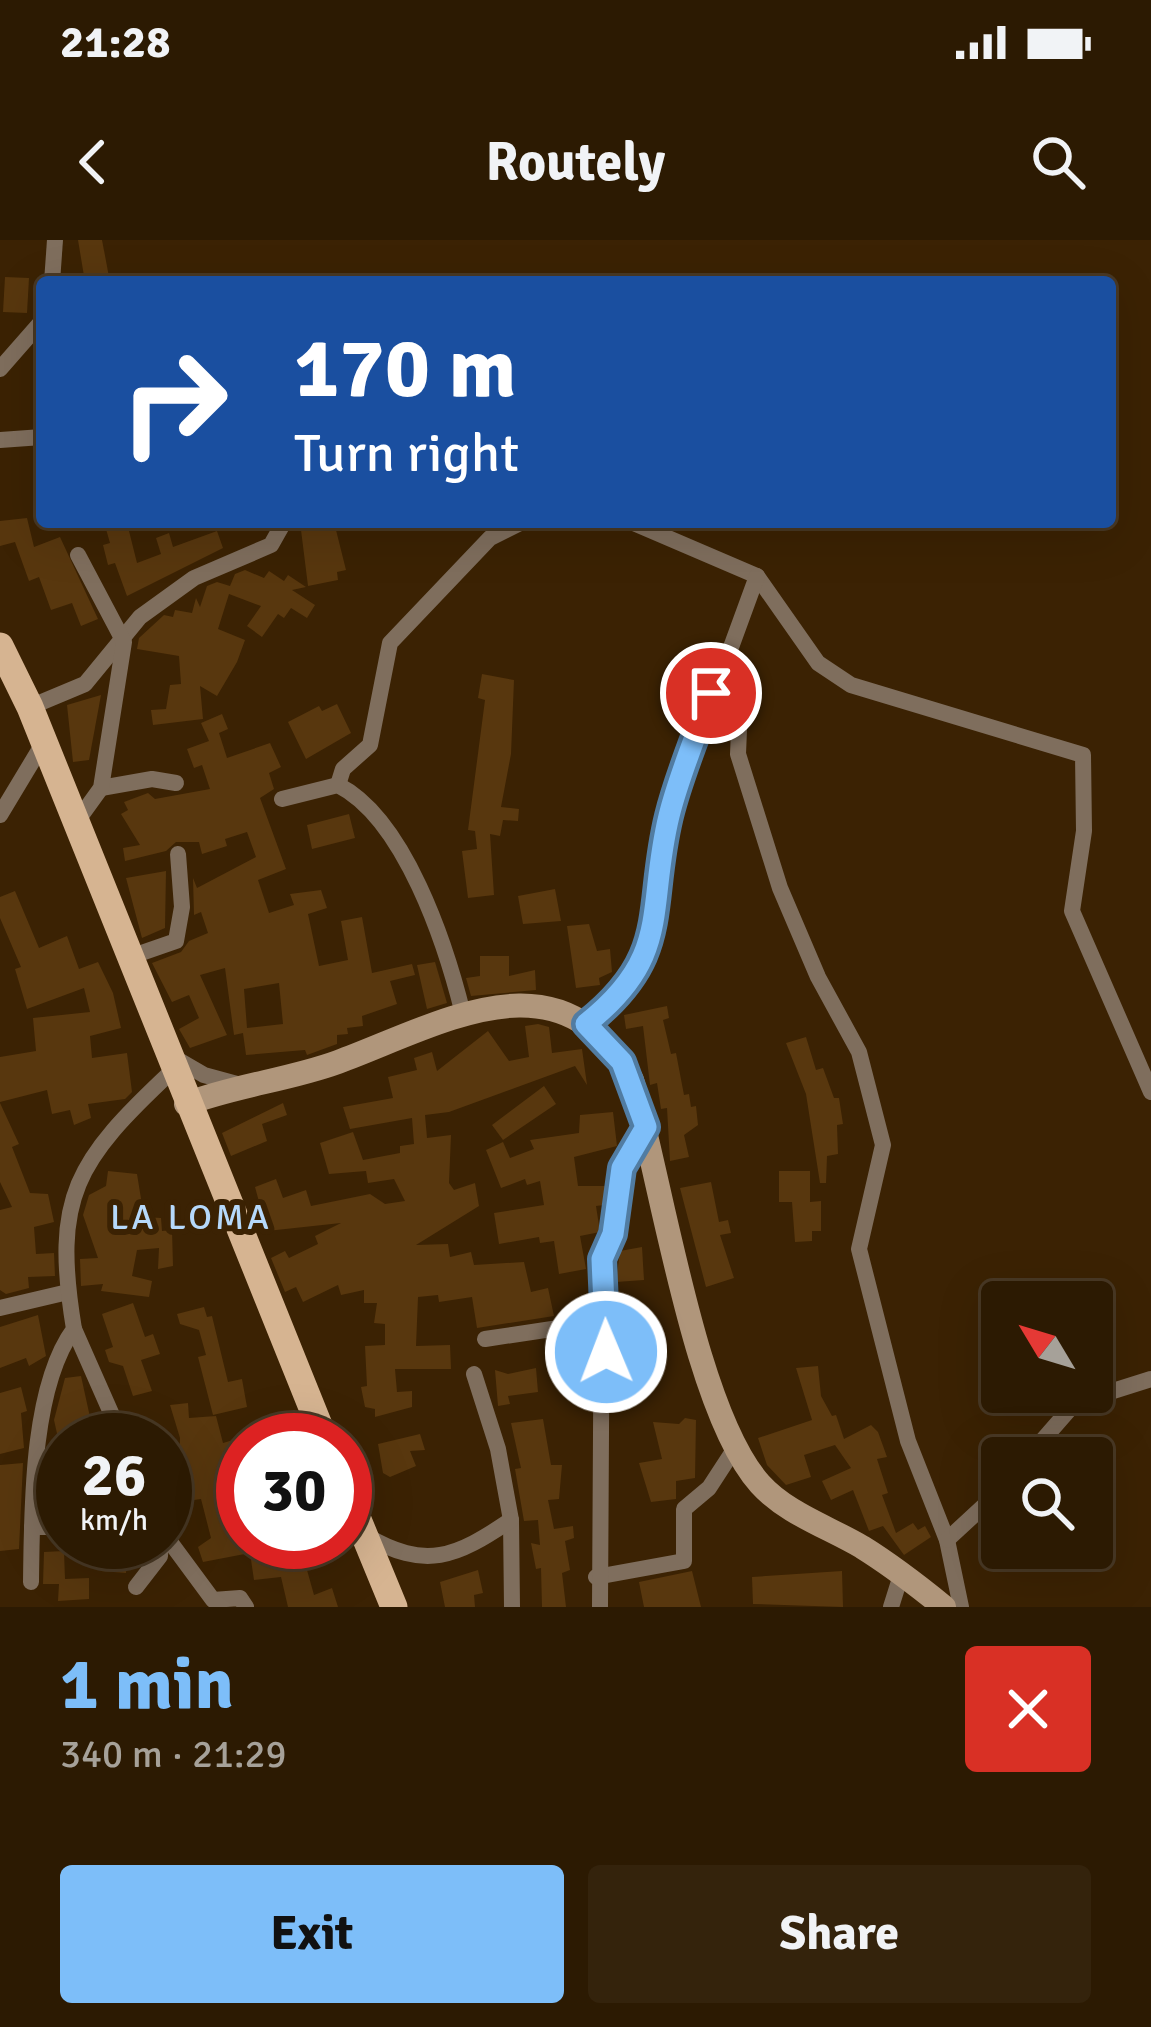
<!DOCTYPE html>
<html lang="en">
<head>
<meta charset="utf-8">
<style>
	:root { --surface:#2c1a02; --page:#34230c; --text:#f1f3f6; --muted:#a6a199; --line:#483824; --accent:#7dbef9 }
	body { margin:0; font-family:Signika,sans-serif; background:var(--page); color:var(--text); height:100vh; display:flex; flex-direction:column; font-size:45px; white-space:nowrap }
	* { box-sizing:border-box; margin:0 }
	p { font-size:39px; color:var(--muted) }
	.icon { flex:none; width:66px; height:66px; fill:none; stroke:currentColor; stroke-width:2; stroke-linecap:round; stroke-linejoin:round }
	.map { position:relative; height:1367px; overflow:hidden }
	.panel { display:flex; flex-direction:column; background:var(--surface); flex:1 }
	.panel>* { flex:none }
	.guide { position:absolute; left:36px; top:36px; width:1080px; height:252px; border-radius:12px; box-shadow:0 12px 48px #0002,0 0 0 3px var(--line); background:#1a4fa0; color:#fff; overflow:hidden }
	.needle { width:78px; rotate:308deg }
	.fabs { position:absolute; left:981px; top:1041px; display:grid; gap:24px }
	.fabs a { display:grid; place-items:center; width:132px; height:132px; border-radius:12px; background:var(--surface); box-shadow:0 12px 48px #0002,0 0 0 3px var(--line); font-size:60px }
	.speed { position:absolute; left:36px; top:1173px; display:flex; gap:24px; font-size:60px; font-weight:700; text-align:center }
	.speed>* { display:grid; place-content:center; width:156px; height:156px; border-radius:50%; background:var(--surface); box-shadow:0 12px 48px #0002,0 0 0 3px var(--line); line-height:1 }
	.speed small { font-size:30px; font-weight:400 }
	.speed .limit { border:18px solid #d22; background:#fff; color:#111 }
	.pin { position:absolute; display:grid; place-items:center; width:102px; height:102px; color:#fff; margin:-51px; border:6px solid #fff; border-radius:50%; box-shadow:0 3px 12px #0007 }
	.me { position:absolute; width:132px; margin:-66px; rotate:359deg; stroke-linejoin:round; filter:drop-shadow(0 0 9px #0008) }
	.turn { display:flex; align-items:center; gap:42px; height:252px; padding:0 60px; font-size:54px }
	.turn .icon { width:156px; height:156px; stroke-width:2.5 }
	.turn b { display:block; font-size:84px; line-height:102px }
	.round { display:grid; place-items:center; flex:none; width:126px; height:126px; border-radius:12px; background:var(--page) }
	.headline { display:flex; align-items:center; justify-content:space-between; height:204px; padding:0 60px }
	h1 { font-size:72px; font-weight:800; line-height:90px; color:var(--accent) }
	.primary-button { display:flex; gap:24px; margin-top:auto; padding:24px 60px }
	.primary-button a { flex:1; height:138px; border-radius:12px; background:var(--accent); color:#111; font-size:48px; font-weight:800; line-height:138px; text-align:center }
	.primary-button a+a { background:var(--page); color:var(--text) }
	.status { display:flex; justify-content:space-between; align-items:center; height:84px; padding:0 60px; background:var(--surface); direction:ltr }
	.status svg { height:33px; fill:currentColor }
	header { display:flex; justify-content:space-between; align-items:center; height:156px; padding:0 60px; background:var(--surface); font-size:54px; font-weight:800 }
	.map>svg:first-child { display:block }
	.building { fill:#58370e; fill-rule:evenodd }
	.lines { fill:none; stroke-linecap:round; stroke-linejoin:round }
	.street { stroke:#7f6e5d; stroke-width:16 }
	.secondary { stroke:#b0967b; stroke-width:24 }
	.primary { stroke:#d6b491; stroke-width:27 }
	.route-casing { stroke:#517ca2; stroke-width:30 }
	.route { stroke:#7dbef9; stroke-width:21 }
	.labels { text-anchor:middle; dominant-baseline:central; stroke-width:12; stroke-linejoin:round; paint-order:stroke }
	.neighbourhood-label { font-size:36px; letter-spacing:3px; fill:#b6d9fb; stroke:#3b2203 }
</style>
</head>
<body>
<div class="status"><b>21:28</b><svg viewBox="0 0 49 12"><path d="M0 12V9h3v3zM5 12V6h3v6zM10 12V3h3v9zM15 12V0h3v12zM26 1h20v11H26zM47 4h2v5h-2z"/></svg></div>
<header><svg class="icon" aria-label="back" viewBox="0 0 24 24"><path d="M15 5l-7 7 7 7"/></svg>Routely<svg class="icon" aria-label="search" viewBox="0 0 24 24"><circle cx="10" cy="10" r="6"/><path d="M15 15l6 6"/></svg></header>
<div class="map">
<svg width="1151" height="1367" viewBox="0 0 1151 1367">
	<rect width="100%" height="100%" fill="#3b2203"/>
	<g class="building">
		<path d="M78,0H102L110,42H85Z"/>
		<path d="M5,37L29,38L27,73L3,72Z"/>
		<path d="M27,278L34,307L60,297L98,379L81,386L72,363L51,370L39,337L29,341L15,302L0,306V281Z"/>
		<path d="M104,282H149L129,291L137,323L161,314L156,298L169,293L173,307L217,291L223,308L127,356L115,323L108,325L103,305L110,303Z"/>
		<path d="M300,282H334L346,330L337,332L338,340L308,346Z"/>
		<path d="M245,330L264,338L269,331L284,341L288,335L306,347L292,350L315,365L307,378L291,368L284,378L278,374L262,397L247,386L261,366L229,354L218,389L245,400L237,422L217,456L200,446L203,479L153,485L151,470L166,469L170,445L181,444L179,416L137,409L139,398L164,375L173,377L175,370L192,373L196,358L200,367L207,346L217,342L230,346L235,334Z"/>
		<path d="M482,434L514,440L511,514L501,567L519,569L518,581L503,580L500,596L490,594L494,655L468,658L462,611L477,609L475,591L468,590L485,460L478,458Z"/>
		<path d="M101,455L89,520L73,522L67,465Z"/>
		<path d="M337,464L351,493L306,519L288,482L319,466L322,471Z"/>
		<path d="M222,474L228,489L219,493L227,518L270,503L281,527L269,533L274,549L260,558L286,629L258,640L269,673L294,665L290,654L321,650L327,668L308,674L319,726L348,720L341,681L362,677L372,733L412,724L415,735L390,741L397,764L362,776L363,786L347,788L348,794L337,795V804L307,815L305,810L246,815L243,793L234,795L225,728L200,735L227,795L190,808L179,789L199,778L189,755L172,762L152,723L181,712L189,701L208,693L201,672L194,675L193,638L197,648L256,617L247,592L225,599L227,606L202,614L199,602H176L166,611L125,621L123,608L140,605L121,574L128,570L124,562L148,553L155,559L210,549L202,525L194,528L187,509L209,501L201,483ZM279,743L283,784L247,788L244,749Z"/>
		<path d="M349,574L355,598L312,609L307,585Z"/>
		<path d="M166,631L165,688L142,698L126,638Z"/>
		<path d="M555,649L561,681L523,684L518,656Z"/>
		<path d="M15,651L39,708L67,696L79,729L98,722L113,753L121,788L90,796L92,818L127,813L132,852L125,859L88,864L91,878L74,885L70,870L52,874L47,850L0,862V817L36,811L33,778L90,772L84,748L27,769L15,729L21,727L0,678V657Z"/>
		<path d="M589,684L597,711L610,709L612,732L599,738L600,745L576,748L567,686Z"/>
		<path d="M480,716H509V736L535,730L536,750L471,756L466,738L480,736Z"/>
		<path d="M435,722L447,763L427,769L417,725Z"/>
		<path d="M667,766L669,778L663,780L671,814L676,813L684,855L689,854L691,867L696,866L698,885L684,895L689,917L670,921L667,868L661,869L657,843L650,845L643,786L626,789L624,775Z"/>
		<path d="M538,784L549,787L552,813L582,809L587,845L575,826L449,872L425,875L427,898L451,895L449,943L454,950L475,943L479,966L416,1005L448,1004L450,1017L471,1012L474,1025L524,1022L531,1052L548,1048L554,1076L477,1088L472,1057L439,1062L438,1055L418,1057L416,1106L450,1105L451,1129H395L397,1152L412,1151V1167L375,1177V1169L365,1167L361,1147L367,1146L365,1106L385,1105V1084L374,1083L377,1063H364V1050L341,1055L338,1045L303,1062L296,1047L285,1052L271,1018L285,1011L289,1018L318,1004L315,996L341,983L267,991L255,947L276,939L283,958L306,950L311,966L370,954L385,964L405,961L394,939L368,943L366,931L329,934L320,903L353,892L363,920L400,913V906L414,904L412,878L350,889L343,867L393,858L388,837L417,830L414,818L432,812L437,831L488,791L509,821L529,817L525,786Z"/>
		<path d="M806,797L816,830L823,828L834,858H839L843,884L837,885L838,914L827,916L826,943H820L806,854L786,803Z"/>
		<path d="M544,846L556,864L503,900L492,885Z"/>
		<path d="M0,863L19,904L12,907L30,953L48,954L54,982L34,987L36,1014L54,1013L55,1036L28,1037L29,1048L6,1054L0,1050V970L12,967L0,942Z"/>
		<path d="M283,863L287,875L262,884L267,901L231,916L222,893Z"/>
		<path d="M613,872L617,906L574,917L578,946H607L604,965L596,966L600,992L580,996L586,1029L559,1034L554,1001L540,1003L539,997L499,1004L494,973L544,965L540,941L527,945L525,939L501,948L486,910L503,902L510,918L534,909L530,900L579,893L580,875Z"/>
		<path d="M108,931L137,934L144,977L161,978L162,991L172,990L173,1026L158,1029L159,1008L137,1010L132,1036L152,1041L149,1057L101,1051L103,1044L81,1046L80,1019L98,1018L83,975L89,955L106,946Z"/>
		<path d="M779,931H810V962L821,961V991H812V1001L795,1002L792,962H779Z"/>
		<path d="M711,942L719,982L728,980L731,993L720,995L734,1038L706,1047L680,948Z"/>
		<path d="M642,1007L644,1040L616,1042L620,1011Z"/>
		<path d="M133,1063L145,1097L153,1094L160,1114L141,1120L152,1151L133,1156L123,1126L109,1122L105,1110L113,1107L102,1074Z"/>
		<path d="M204,1067L207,1077L212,1076L228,1142L242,1139L247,1167L213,1175L198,1117L206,1115L199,1090L180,1084L177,1074Z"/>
		<path d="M38,1075L46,1116L29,1126L26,1118L0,1128V1087Z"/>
		<path d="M818,1126L821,1156L832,1176L836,1175L844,1199L871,1185L878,1192L887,1217L877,1219L888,1253L882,1255L896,1293L913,1283L918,1290L925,1286L931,1297L904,1315L883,1286L869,1291L853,1250L831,1260L822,1241L851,1228L835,1205L804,1215L811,1237L786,1245L767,1225L758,1198L812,1180L796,1128Z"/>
		<path d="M536,1128L538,1152L508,1156L510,1164L498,1166L495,1130L508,1134Z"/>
		<path d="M81,1136L95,1200L58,1198L54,1180L65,1138Z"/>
		<path d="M21,1147L27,1171L21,1173L24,1208L0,1214V1153Z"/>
		<path d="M188,1163L189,1178L216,1176L223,1203L243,1197V1302L300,1305L314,1355L332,1348L338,1367H288L281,1337L254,1340L250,1313L203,1322L198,1307L211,1298L201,1259L165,1264V1253L176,1251L169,1227L179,1225L180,1198L170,1165Z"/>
		<path d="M685,1178L696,1180L695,1238L676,1241V1259L651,1262L639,1223L662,1219L653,1182L679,1184Z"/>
		<path d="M543,1179L551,1225H562L559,1259L548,1260L554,1289L573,1286L574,1298L565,1301L570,1330L562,1333L566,1367H542L541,1328L536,1329L531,1303L540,1305L538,1280L524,1281L515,1229L521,1228L511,1183Z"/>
		<path d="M420,1194L425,1210L410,1211L416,1226L390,1237L383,1233L378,1204Z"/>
		<path d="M23,1223L19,1309L0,1311V1225Z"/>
		<path d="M103,1302H128L126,1333L101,1331Z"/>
		<path d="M64,1311L65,1339L89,1338V1359L58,1361L59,1344H43L44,1312Z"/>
		<path d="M478,1330L483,1353L474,1355L475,1367H445L440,1342Z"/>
		<path d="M692,1331L701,1367H644L639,1342Z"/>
		<path d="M842,1331L843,1367L753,1364L752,1337Z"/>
	</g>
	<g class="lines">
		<g class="street">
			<path d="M52,42L55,0"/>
			<path d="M0,129L42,81"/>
			<path d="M0,200L42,197"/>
			<path d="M631,282L757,336L818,423L851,445L1083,515L1084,591L1072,671L1151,852"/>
			<path d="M725,412L741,441L738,514L780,648L818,737L859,812L883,905L859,1009L908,1201L947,1300L961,1367"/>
			<path d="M30,467L85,444L140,377L194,338L271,305L284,282"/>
			<path d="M338,545L343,529L370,505L390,403L490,298L522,282"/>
			<path d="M101,548L152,539L176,543"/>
			<path d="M282,559L338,545C405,579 446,705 463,774"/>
			<path d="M0,575L44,502"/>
			<path d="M75,584L101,548L124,402L78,315"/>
			<path d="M127,718L176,701L182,667L178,614"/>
			<path d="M587,784L623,754L650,705L669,577L757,336"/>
			<path d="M173,817L204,835L237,844"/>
			<path d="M0,1068L68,1052"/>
			<path d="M74,1089L123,1200"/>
			<path d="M485,1099L605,1081"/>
			<path d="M474,1134L498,1209L511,1280L512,1367"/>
			<path d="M1027,1218L1075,1163L1151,1139"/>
			<path d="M32,1287H63"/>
			<path d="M165,1295L213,1360L240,1358L246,1367"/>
			<path d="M365,1295C426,1331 456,1317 511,1280"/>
			<path d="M947,1300L1002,1249"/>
			<path d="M596,1337L684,1321V1269L709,1248L737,1205"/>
			<path d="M31,1342C32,1270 31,1147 74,1089C52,956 76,921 172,831"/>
			<path d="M136,1347L160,1316L161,1302"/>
			<path d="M600,1367L602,1019L613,994L622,928L645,888"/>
			<path d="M891,1367L902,1332"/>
		</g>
		<path class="secondary" d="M186,864C236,845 289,840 338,822C441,784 562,708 632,840C661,939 695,1172 760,1244C786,1273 828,1287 862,1307C891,1325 917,1345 944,1367"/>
		<g class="primary">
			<path d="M0,406L30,467L325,1200"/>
			<path d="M345,1248L394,1367"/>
		</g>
	</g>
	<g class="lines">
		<defs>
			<path id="route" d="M606,1112L602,1019L613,994L622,928L646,887L622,822L586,784C673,715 646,670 669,576C679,535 697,494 711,453"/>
		</defs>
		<use href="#route" class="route-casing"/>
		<use href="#route" class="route"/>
	</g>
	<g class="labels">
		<g class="neighbourhood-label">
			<text x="191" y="977">LA LOMA</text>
		</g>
	</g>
</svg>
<div class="fabs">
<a><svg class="needle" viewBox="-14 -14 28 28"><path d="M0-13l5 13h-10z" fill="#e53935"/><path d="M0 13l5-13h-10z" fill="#a6a199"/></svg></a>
<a><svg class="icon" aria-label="search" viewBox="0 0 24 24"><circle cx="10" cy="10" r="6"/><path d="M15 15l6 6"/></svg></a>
</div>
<div class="speed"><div>26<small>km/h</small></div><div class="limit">30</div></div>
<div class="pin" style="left:711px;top:453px;background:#d93025"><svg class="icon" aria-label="arrive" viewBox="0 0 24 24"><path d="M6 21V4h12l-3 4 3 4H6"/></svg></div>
<svg class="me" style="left:606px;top:1112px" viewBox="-20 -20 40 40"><circle r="17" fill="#7dbef9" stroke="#fff" stroke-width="3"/><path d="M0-11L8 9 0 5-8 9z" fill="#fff"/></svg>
<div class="guide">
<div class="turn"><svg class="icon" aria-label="right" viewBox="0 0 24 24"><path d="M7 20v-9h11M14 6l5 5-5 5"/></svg><div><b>170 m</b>Turn right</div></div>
</div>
</div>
<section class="panel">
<div class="headline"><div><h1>1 min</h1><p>340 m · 21:29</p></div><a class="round" style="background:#d93025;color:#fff"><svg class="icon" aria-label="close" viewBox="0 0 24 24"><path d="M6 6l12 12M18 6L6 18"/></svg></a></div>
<div class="primary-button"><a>Exit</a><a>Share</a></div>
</section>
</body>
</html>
